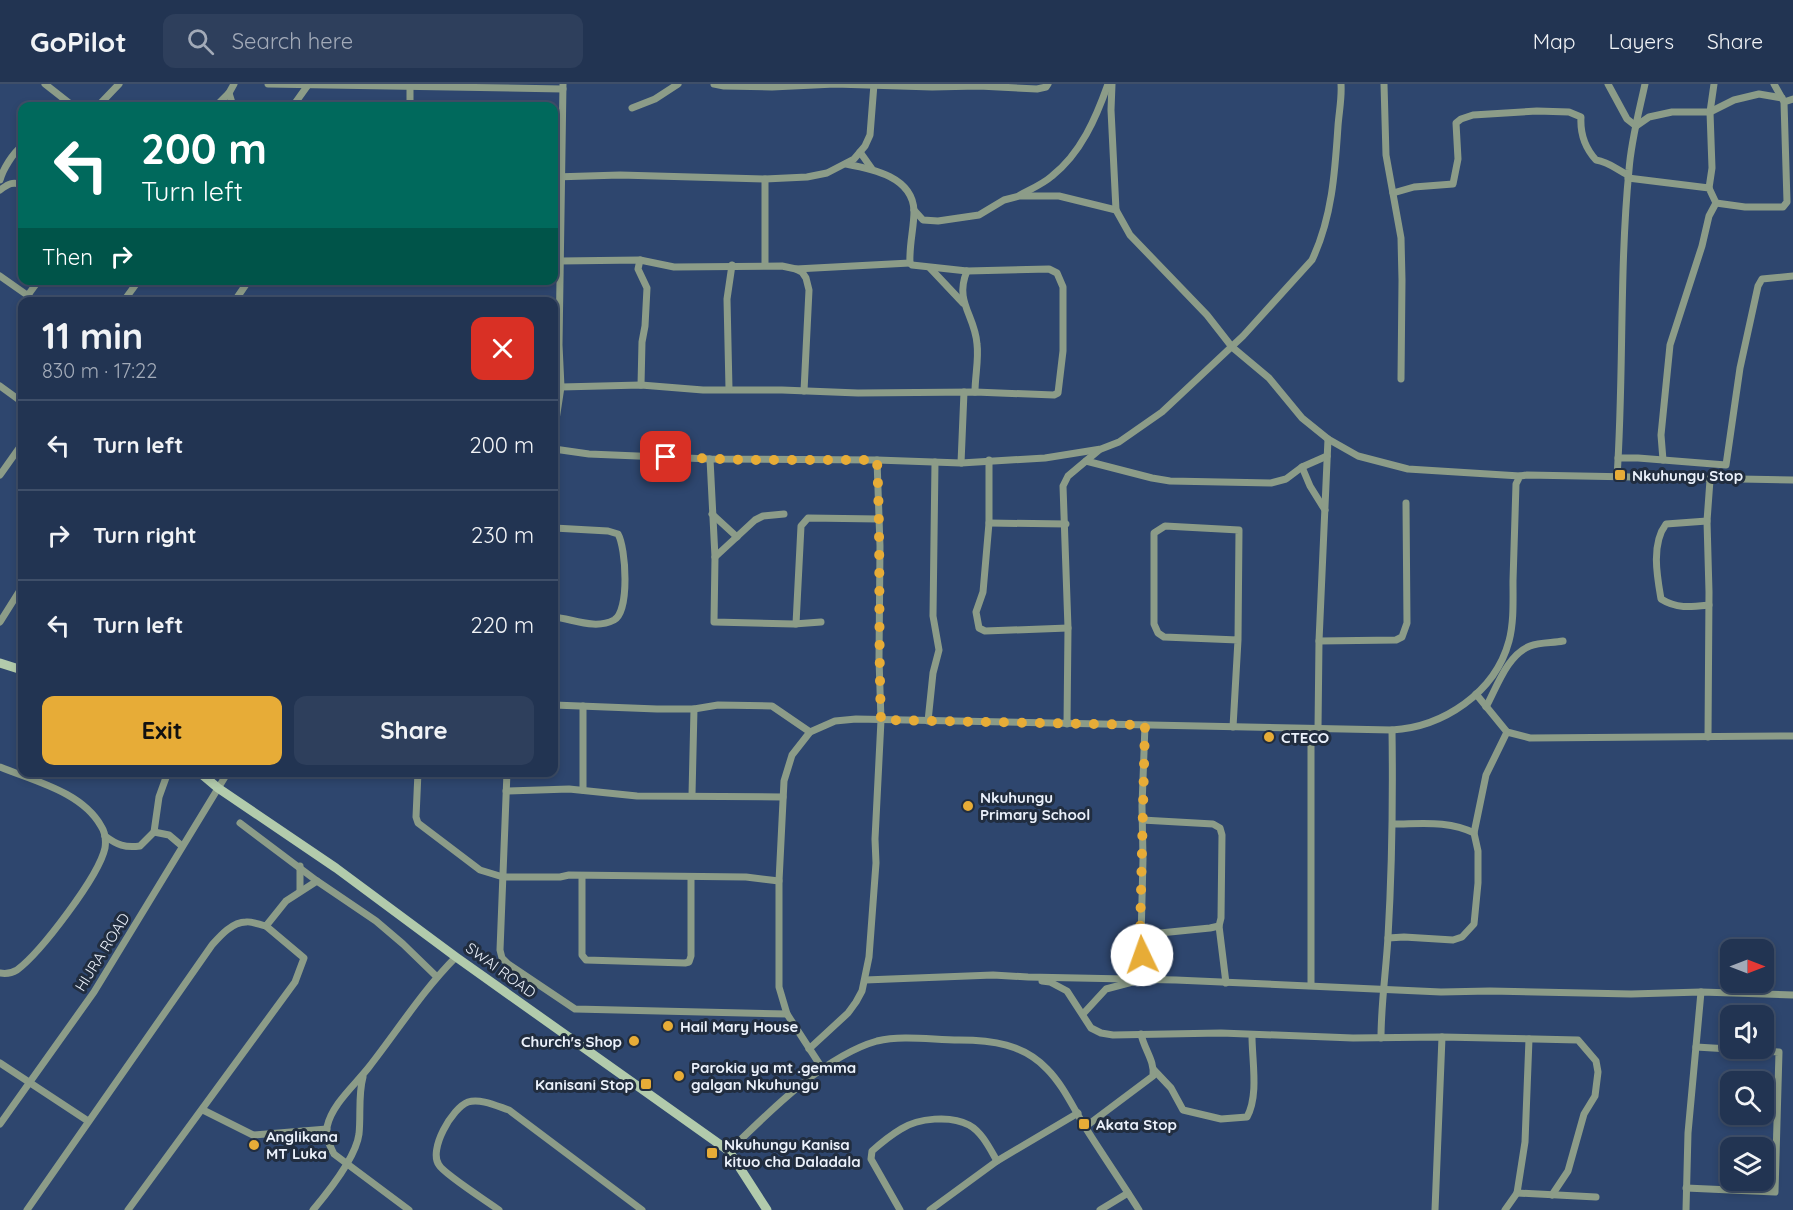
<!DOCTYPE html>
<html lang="en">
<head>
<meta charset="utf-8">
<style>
	:root { --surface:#223452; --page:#2e3f5c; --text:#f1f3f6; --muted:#a2aab8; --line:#3f4f69; --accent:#e7ac37 }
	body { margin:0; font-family:Quicksand,sans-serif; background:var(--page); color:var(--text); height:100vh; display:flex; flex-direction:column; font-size:22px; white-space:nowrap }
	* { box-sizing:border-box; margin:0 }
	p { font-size:20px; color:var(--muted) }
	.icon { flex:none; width:33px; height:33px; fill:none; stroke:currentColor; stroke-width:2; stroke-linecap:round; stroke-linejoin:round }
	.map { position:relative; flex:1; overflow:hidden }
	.panel { position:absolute; left:18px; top:213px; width:540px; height:480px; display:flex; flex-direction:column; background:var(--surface); border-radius:12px; box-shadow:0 3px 9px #0003,0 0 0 2px var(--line) }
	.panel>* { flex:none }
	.top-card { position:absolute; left:18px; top:18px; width:540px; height:183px; border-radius:12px; box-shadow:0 3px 9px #0003,0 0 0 2px var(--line); background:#00695c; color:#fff; overflow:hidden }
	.needle { width:39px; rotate:90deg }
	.controls { position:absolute; left:1720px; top:855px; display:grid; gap:12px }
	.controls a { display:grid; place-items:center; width:54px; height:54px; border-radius:12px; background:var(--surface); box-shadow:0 3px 9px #0003,0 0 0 2px var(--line); font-size:30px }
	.pin { position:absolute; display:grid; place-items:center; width:51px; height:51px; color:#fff; margin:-26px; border-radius:12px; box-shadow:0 3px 9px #0006 }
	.me { position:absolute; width:66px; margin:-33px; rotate:357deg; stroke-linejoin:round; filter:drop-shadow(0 0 4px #0008) }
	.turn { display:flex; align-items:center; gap:21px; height:126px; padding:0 24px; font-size:27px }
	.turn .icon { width:78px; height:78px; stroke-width:2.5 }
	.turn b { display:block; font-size:42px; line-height:51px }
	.then { display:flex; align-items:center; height:57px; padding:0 24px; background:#0003; gap:12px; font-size:22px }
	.round { display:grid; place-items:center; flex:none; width:63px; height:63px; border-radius:12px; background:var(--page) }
	.summary { display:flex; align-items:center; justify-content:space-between; height:102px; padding:0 24px }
	h1 { font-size:36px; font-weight:700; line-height:45px }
	.cta { display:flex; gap:12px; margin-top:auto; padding:12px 24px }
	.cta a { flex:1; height:69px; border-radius:12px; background:var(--accent); color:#111; font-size:24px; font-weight:700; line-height:69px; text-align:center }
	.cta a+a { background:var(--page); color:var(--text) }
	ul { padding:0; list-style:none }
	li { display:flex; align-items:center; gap:18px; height:90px; padding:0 24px; border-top:2px solid var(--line) }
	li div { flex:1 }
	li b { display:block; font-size:22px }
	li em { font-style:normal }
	header { display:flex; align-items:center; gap:36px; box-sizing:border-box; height:84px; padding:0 30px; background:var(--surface); border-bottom:2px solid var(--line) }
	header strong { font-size:28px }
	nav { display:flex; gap:33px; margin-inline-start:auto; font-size:21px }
	.search { width:420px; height:54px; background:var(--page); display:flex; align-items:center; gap:15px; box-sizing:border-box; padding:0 21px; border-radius:12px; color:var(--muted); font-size:22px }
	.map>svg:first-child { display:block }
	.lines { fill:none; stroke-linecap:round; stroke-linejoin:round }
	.street { stroke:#8c9c88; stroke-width:7 }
	.secondary { stroke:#b2cbac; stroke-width:9 }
	.route { stroke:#e7ac37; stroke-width:10; stroke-dasharray:0 18 }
	.poi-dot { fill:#e7ac37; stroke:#212d3f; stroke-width:2 }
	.labels { text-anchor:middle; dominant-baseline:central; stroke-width:6; stroke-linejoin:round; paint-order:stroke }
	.poi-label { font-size:15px; font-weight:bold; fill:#ebf1fb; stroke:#212d3f; text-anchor:start }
	.street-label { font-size:15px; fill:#ebf1fb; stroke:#212d3f }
</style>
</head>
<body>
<header>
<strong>GoPilot</strong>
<div class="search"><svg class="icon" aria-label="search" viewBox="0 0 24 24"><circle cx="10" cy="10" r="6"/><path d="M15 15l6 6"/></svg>Search here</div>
<nav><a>Map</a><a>Layers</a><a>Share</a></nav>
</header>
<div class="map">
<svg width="1793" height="1126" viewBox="0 0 1793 1126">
	<rect width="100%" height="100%" fill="#2e466e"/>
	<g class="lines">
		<g class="street">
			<path d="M45,0L73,22"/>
			<path d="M268,0L563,5"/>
			<path d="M410,0V22"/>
			<path d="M714,0L724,2L772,3L835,0L932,3L979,2L1037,5L1046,3L1048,0"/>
			<path d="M1112,0L1111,26L1116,126L1130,151L1207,231L1232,263L1269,294L1302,334L1328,355L1358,372L1408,385L1520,392"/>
			<path d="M1384,0L1386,71L1401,154L1402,196L1401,295"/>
			<path d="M1608,0L1627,35L1636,42L1649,33L1672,28H1710L1734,16L1759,10L1782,14"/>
			<path d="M1774,0L1783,16"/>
			<path d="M229,9L233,22"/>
			<path d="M98,22L119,0"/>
			<path d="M216,22L229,9L234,0"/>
			<path d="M293,22L308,1"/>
			<path d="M632,24L655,15L678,0"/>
			<path d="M860,68L872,85"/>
			<path d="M554,93L620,91L765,95L807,93L827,89L854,75L865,62L870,51L874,0"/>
			<path d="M1628,94L1709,104L1716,119"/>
			<path d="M765,95V181"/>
			<path d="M0,96C3,85 13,69 22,62"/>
			<path d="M1709,104L1712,84L1710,28L1714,0"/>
			<path d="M0,106C8,100 13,97 22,101"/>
			<path d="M1393,109L1414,103L1453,100L1458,75L1456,39L1461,35L1473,31L1537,27L1569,28L1581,33C1580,50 1585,64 1596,76C1609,78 1616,85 1628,91"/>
			<path d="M1020,111C1031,105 1043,100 1052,92C1081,69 1096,34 1108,0"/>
			<path d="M1716,119L1745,123H1783L1787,118L1784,18L1793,15"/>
			<path d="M914,126L923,136L938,137L979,131L1004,116L1019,112H1059L1116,126"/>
			<path d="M640,176L638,185L647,204L645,242L642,258L641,301"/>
			<path d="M560,177L640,176L674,183L782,182L796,185L802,188L806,194L809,206L804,307"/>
			<path d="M930,184L963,219"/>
			<path d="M796,185L910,179"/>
			<path d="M967,187C954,218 975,231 977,260C979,275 975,292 975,308"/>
			<path d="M0,192L37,218"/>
			<path d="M28,211L39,196"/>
			<path d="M123,218L139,196"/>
			<path d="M234,218L249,196"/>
			<path d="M0,302L22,318"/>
			<path d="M561,303L641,301L703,306H782L858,309L975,308L1054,311L1058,309L1063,267V203L1057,189L1049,185L967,187L912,181L910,179C909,161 914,144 914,127C913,93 873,85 846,80"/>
			<path d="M729,305L727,215L732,181"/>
			<path d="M554,349L561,303L559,261L563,0"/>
			<path d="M554,365L589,370L710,375L877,376L961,379L1045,374L1101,365L1119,358L1162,328L1243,252L1312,176C1332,134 1335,88 1338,42C1339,28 1342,14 1341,0"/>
			<path d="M1618,374H1638L1726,381L1740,284L1758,202L1762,195L1793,192"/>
			<path d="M710,375L715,473L714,538L794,540L821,538"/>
			<path d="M989,376V439L983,508L976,528L979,544L985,547L1068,544"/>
			<path d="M1663,376L1661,351L1670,261L1702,162L1709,132L1716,119"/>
			<path d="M1086,377L1152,394L1170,397L1271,399L1286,395L1302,383L1327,372"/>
			<path d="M961,379L964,308"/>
			<path d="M1302,383L1310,402L1325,426"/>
			<path d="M0,391L22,360"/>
			<path d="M1617,393C1624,291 1619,188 1629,86C1631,57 1639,28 1645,0"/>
			<path d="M712,430L737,453"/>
			<path d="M1707,437L1666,440C1651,460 1657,492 1661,515C1677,525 1691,523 1709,521"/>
			<path d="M989,439L1066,440"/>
			<path d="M554,444L608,447L618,450C626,464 630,527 614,536C595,546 573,535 554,533"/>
			<path d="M715,473L755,436L763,432L784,430"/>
			<path d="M0,538L22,503"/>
			<path d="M796,540L801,442L808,434L879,435"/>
			<path d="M1319,557L1396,556L1402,553L1407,539L1406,419"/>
			<path d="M1476,610L1507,648L1530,654L1793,652"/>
			<path d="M554,621L657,625H694L718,621L772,622L810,648"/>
			<path d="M1486,623C1497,603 1507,571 1530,562C1540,558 1553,559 1563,557"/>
			<path d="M928,637L933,589L939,566L933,532L935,378"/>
			<path d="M1067,640L1068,544L1063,402L1068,392L1099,366"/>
			<path d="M1233,643L1238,556L1239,446L1165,442L1154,449V540L1158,549L1164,553L1238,556"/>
			<path d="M1318,645L1319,557L1328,355"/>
			<path d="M1708,653L1709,508L1707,437L1710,396"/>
			<path d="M0,683C34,697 82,708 101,742C105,748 106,757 105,764C99,792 41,868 17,886C12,889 6,890 0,889"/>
			<path d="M418,688L416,733L418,739L480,786L503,793H560L569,791L746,793L779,797"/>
			<path d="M507,688L500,866L502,874L508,880L575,925L787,930"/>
			<path d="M583,706V622"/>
			<path d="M506,707L569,705L637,712L783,713"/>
			<path d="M692,711L694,625"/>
			<path d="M240,739L317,797L376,837L403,860L436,892"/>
			<path d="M1393,740C1420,740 1449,736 1474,749"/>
			<path d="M154,748L169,751L182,762"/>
			<path d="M105,752C117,761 125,764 140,762L154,748L159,713L168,688"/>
			<path d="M300,782V807"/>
			<path d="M582,792V871L586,876L685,879L689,878L691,872V793"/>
			<path d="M1219,842L1226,899"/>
			<path d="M1140,851L1210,844L1219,842L1221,834L1222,751L1220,744L1213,740L1142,736"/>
			<path d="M1388,854L1404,853L1453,856L1462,853L1474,840L1478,799V767L1474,749L1486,691L1507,648"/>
			<path d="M865,896L993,891L1028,893L1176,896L1441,908L1490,907L1631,910L1701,908L1793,911"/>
			<path d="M1042,897L1050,898L1067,907L1091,944L1101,949L1113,951L1221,949L1353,954L1442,953L1578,956L1596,977L1598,988L1595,1012L1584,1030L1568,1087L1552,1111"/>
			<path d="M1311,901V645"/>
			<path d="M1083,930L1106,905L1140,896L1143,775L1142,722L1145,641"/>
			<path d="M1381,954C1381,920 1386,887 1388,853C1392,784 1393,715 1392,646"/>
			<path d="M809,965L848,929L856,918L862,907L869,873L876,779L875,755L881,636L879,575L880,462L877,376"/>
			<path d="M0,979L88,1037"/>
			<path d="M822,984L787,930L779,903V797L784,697L792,671L810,648L835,637L856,635L1392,646C1443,643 1495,609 1509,557C1514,538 1513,517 1513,497C1514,465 1515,433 1516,400L1520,392L1527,391L1793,396"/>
			<path d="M1154,986L1171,1004L1183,1026L1221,1035L1247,1033C1259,1011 1252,977 1252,952"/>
			<path d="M203,1026L253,1051L327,1045"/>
			<path d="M0,1040L94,908L228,688"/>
			<path d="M1085,1043L1153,992C1155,977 1144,965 1141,950"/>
			<path d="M729,1067C768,1029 824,972 877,957C903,951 933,956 959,956C992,956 1023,960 1047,985C1064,1002 1074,1026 1087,1046C1104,1073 1122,1099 1139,1126"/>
			<path d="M1686,1104L1775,1108L1779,968L1696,963"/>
			<path d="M1517,1109L1596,1113"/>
			<path d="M27,1126L212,861C220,852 232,838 246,838C252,837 260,841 266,842L286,817L317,797"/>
			<path d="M128,1126L295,898L304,874L266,842"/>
			<path d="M313,1126C329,1107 356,1073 359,1050C361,1031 358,1011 363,993"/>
			<path d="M409,1126L334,1070C330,1062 325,1053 327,1043C332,1020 355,1001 369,983C398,946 423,906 456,873"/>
			<path d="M499,1126C488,1118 444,1090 439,1081C428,1066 452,1024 468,1018C480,1014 497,1022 509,1026L642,1126"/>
			<path d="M900,1126L871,1075L872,1067C881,1059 891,1051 901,1045C918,1034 951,1031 969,1041C982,1048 990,1065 997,1077"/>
			<path d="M930,1126L997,1077L1078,1029"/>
			<path d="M1100,1126L1128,1109"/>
			<path d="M1435,1126L1442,953"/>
			<path d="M1505,1126L1517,1109L1525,1058L1529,955"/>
			<path d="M1686,1126L1688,1049L1701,908"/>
		</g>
		<g class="secondary">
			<path d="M0,579L22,586"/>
			<path d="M199,688L218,704L336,784L456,873L729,1067L767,1126"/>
		</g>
	</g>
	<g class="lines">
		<path class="route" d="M666,373L748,376H877C881,462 878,549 881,636L1145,641L1140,850L1142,871"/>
	</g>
	<g class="poi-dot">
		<rect x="1614" y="385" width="12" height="12" rx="3"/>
		<circle cx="1269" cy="653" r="6"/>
		<circle cx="968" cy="722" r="6"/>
		<circle cx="668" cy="942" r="6"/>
		<circle cx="634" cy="957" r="6"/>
		<circle cx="679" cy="992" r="6"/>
		<rect x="640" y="994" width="12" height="12" rx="3"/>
		<rect x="1078" y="1034" width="12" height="12" rx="3"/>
		<circle cx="254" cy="1061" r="6"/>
		<rect x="706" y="1063" width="12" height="12" rx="3"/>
	</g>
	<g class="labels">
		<g class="poi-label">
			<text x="1632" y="391">Nkuhungu Stop</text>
			<text x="1281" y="653">CTECO</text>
			<text x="980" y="713">Nkuhungu<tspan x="980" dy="17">Primary School</tspan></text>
			<text x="680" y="942">Hail Mary House</text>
			<text x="622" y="957" text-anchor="end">Church's Shop</text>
			<text x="691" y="983">Parokia ya mt .gemma<tspan x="691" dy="17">galgan Nkuhungu</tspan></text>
			<text x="634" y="1000" text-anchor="end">Kanisani Stop</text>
			<text x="1096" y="1040">Akata Stop</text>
			<text x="266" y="1052">Anglikana<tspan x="266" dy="17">MT Luka</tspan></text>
			<text x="724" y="1060">Nkuhungu Kanisa<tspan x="724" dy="17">kituo cha Daladala</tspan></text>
		</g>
		<g class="street-label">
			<text transform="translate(102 868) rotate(-58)">HIJRA ROAD</text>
			<text transform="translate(501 886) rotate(36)">SWAI ROAD</text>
		</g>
	</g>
</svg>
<div class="controls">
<a><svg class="needle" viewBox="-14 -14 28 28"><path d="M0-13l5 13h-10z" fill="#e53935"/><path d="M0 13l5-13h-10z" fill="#a2aab8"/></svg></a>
<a><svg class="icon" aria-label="sound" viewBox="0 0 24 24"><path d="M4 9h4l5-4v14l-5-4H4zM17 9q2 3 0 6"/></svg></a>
<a><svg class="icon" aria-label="search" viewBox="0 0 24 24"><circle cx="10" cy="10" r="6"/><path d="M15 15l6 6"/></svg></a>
<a><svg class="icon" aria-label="layers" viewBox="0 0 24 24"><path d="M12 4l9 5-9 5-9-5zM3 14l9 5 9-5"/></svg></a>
</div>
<div class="pin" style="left:666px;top:373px;background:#d93025"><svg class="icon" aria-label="arrive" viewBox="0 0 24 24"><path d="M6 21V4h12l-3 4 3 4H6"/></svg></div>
<svg class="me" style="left:1142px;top:871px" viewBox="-20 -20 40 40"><circle r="19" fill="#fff"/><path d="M0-13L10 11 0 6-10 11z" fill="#e7ac37"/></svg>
<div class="top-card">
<div class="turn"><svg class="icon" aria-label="left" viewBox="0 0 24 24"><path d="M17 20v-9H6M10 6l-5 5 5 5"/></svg><div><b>200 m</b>Turn left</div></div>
<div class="then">Then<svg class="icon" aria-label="right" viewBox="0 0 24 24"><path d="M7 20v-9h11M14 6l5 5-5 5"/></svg></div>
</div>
<section class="panel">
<div class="summary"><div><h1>11 min</h1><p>830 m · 17:22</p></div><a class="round" style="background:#d93025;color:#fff"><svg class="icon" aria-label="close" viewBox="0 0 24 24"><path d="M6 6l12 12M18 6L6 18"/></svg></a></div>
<ul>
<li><svg class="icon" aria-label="left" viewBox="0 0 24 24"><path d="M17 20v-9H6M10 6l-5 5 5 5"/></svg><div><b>Turn left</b></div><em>200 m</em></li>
<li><svg class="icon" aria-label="right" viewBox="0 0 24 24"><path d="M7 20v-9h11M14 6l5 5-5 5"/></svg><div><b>Turn right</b></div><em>230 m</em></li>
<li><svg class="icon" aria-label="left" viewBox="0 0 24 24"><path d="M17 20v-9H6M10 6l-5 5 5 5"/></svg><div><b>Turn left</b></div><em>220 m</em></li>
</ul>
<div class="cta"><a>Exit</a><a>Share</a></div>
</section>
</div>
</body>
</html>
